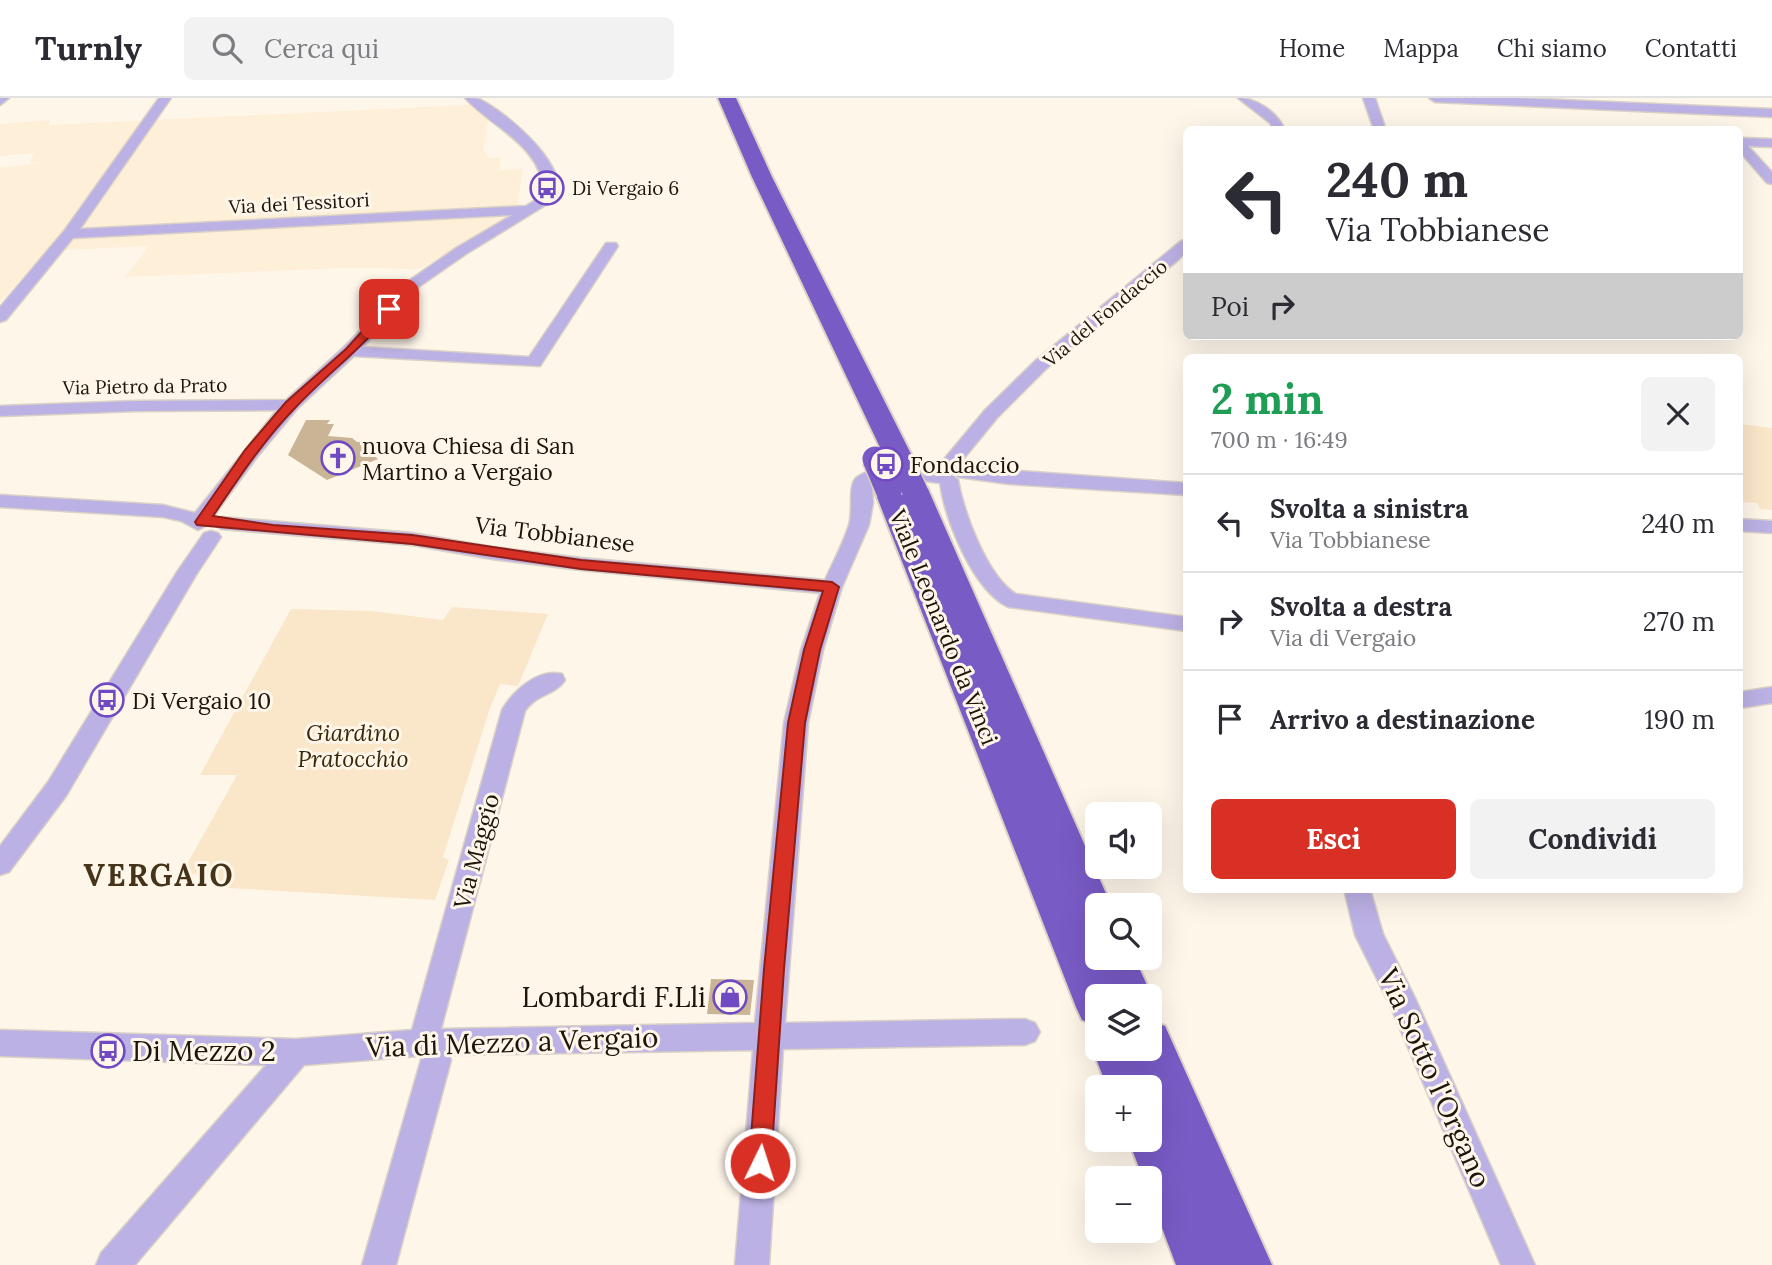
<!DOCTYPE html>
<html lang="it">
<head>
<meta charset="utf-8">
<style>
	:root { --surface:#fff; --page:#f2f2f3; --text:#2b2b33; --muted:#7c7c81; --line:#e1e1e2; --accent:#d93025 }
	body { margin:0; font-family:Lora,serif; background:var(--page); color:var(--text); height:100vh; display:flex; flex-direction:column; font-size:26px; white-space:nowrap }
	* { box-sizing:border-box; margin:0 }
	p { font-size:23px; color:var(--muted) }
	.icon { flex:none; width:38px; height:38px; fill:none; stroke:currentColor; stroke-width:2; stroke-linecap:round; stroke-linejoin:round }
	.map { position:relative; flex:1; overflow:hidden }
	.details { position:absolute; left:1183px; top:256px; width:560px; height:539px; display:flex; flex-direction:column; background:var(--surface); border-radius:10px; box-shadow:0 7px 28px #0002 }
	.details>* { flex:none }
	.banner { position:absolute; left:1183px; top:28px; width:560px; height:214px; border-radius:10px; box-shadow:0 7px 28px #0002; background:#fff; color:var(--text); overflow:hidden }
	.tools { position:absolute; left:1085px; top:704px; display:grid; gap:14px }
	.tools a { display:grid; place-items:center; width:77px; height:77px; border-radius:10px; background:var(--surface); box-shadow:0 7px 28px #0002; font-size:35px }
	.pin { position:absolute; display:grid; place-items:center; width:60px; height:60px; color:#fff; margin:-30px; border-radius:14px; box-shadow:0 4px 10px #0006 }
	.me { position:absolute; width:77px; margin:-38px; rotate:4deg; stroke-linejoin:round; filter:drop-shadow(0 0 5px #0008) }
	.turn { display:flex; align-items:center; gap:24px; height:147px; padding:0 28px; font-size:32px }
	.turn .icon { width:91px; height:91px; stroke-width:2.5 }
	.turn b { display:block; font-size:49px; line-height:60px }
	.then { display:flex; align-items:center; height:66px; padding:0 28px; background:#0003; gap:14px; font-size:26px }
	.round { display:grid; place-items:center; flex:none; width:74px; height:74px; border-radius:10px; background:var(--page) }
	.summary { display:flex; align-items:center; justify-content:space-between; height:119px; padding:0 28px }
	h1 { font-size:42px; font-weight:800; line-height:52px; color:#1e9e55 }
	.cta { display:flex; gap:14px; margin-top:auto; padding:14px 28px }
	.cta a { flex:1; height:80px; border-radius:10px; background:var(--accent); color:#fff; font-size:28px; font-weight:800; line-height:80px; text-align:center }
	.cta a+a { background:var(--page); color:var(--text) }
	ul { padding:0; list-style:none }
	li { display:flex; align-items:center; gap:21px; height:98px; padding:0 28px; border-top:2px solid var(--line) }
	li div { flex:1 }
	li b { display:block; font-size:26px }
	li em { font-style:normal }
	header { display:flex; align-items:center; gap:42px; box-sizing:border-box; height:98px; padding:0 35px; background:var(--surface); border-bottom:2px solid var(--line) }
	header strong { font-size:33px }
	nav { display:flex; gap:38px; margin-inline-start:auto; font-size:24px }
	.search { width:490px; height:63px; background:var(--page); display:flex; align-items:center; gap:18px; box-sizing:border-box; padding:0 24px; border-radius:10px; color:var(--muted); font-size:26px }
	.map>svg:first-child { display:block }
	.built { fill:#feefd8 }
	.green { fill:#fae6c9 }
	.building { fill:#c9b596 }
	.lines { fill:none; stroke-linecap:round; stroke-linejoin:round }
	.minor-casing { stroke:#dbd2c6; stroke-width:3 }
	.highway-casing { stroke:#dbd2c6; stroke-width:4 }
	.minor { fill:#bbb1e4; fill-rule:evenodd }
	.highway { fill:#795bc6; fill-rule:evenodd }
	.highway-bridge-casing { stroke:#dbd2c6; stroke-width:28; stroke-linecap:butt }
	.highway-bridge { stroke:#795bc6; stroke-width:25 }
	.route { fill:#d93025; stroke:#8d1f18; stroke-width:2 }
	.labels { text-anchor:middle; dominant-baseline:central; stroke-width:6; stroke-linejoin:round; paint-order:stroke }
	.far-poi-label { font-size:19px; fill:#1d150a; stroke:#fff6ea; text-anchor:start }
	.far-street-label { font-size:19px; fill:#1d150a; stroke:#fff6ea }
	.poi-label { font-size:23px; fill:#1d150a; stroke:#fff6ea; text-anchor:start }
	.street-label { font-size:23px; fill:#1d150a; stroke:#fff6ea }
	.park-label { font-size:23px; font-style:italic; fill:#3a2809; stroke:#fff6ea }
	.near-poi-label { font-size:28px; fill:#1d150a; stroke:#fff6ea; text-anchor:end }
	.near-street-label { font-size:28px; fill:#1d150a; stroke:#fff6ea }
	.district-label { font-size:30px; font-weight:bold; letter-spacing:2px; fill:#453419; stroke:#fff6ea }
</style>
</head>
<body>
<header>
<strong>Turnly</strong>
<div class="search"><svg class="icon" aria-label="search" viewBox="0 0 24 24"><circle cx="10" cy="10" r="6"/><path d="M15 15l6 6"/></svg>Cerca qui</div>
<nav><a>Home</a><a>Mappa</a><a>Chi siamo</a><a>Contatti</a></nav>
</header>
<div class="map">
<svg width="1772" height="1167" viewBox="0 0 1772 1167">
	<rect width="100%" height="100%" fill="#fff6ea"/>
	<path class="built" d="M488,6L489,19L483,52L489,60H501L499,72L523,71L516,117L419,171L346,170L125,179L149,148L46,153L0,204V70L46,64L29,65L34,55L0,58V26L50,22L49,27Z"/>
	<g class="green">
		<path d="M1740,326L1772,330V412L1760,411L1757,405L1740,404Z"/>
		<path d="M452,509L548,516L518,588L500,586L489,613L443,759L449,762L435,802L213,789L218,778L182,775L237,677H200L291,511L371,513L443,522Z"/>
	</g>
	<g class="building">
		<path d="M306,322H330L327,326H334L328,338L352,340L357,344L382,343L370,354L378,361L327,382L288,357Z"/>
		<path d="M711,881L754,882L750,917L707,916Z"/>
	</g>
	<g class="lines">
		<defs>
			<g id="minor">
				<path d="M0,0H9L0,7Z"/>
				<path d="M159,0H171L80,131L526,108L545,96C540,46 495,32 465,0C471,0 476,0 481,2C507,15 569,67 557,100L466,156L417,190L363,249L529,259L606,145H616L618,148L540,268L354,258L297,311L257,359L215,416L212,424L221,419L412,435L492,449L581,460L825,482C833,464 843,446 849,427C853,414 849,394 853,385C858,368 905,370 919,371C932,372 950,372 958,382C964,415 987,478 1016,496L1186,519V533L1008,509C973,492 945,422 940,385C919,382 890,376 872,387L873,405L869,427L842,489L823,552L808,625L785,925L1025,921L1035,925L1040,934L1035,943L1025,947L783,951L769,1167H735L753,952L449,957L451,962L396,1167H362L421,962L420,958L304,967L135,1167H96L101,1155L266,967L0,958V932L296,941L412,932L502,612C513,593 538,570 562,576L565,582C556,597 536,596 525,613L441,931L755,925L784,625L801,552L820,495L581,472L492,461L412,447L221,431L211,425L198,432L181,423L163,419L0,409V397L163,407L195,415L277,312L136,313L0,318V308L136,303L286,302L344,249L407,184L456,150L512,117L73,140L6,222L0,224V209L64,133Z"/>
				<path d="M1238,0C1257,0 1277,14 1285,32H1273L1270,25Z"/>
				<path d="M1363,0H1375L1386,32H1374Z"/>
				<path d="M1429,0H1516L1772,11V19L1435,4Z"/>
				<path d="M1740,40L1772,41V49L1748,48L1772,74V86L1767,85L1740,54Z"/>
				<path d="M1186,142V154L1178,162L1047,270L997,320L956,370H942L940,366L985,312L1035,263L1181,143Z"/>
				<path d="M965,369L1186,385V397L1009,386L958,379L956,375Z"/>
				<path d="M1740,421L1772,423V435L1740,433Z"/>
				<path d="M211,433L218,435L221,439L196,477L66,698L9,774L0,777V748L48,684L177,474L204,435Z"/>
				<path d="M1772,589V605L1740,610V594Z"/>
				<path d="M1344,791H1370L1383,836L1416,902L1535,1167H1501L1389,905L1355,837Z"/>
			</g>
			<g id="highway">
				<path d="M718,0H736L772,79L914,362L910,368L900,370L890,368L886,362L752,79Z"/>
				<path d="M914,383L924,385L928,391L1111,807H1097V835L1086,832L1096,855L1097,852V859H1134L1152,898L1150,903V898H1097V928L1082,922L1076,909L875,394L879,388L889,386L900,390L904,385Z"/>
				<path d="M1150,923L1165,928L1272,1167H1176L1150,1098V1080H1143L1128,1041H1150V1017L1162,1022L1150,989H1107L1092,950L1097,939V950H1150Z"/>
			</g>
		</defs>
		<use href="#minor" class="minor-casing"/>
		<use href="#highway" class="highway-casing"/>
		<use href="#minor" class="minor"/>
		<use href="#highway" class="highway"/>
		<defs>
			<g id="highway-bridge">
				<path d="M875,361L889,394"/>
				<path d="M900,362L914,391"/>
			</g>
		</defs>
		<use href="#highway-bridge" class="highway-bridge-casing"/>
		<use href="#highway-bridge" class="highway-bridge"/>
	</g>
	<path class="route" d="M385,208L395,211C365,248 327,276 295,310C263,343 238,381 213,418L273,427L412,437L581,462L832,484L839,489L820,552L805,625L784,871L771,1065L768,1072L760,1075L752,1072L749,1065L764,871L788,625L804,552L823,493L581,471L412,446L197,427L195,424L245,352L286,304L346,251Z"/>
	<defs>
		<symbol id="bus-ring" viewBox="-11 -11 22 22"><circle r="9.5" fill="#fff6ea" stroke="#704ac3" stroke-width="1.5"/><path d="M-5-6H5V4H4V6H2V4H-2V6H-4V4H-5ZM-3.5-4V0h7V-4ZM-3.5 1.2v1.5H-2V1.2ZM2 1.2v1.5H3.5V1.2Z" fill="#704ac3"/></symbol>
		<symbol id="church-ring" viewBox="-11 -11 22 22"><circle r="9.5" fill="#fff6ea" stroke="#704ac3" stroke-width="1.5"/><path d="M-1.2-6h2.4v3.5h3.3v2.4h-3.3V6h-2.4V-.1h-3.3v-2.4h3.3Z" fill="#704ac3"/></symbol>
		<symbol id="shop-ring" viewBox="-11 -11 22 22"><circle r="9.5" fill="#fff6ea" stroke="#704ac3" stroke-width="1.5"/><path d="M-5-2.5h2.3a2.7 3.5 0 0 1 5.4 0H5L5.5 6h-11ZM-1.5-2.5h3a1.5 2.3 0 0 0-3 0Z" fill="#704ac3"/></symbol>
	</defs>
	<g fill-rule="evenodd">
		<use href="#bus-ring" x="528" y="71" width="38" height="38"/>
		<use href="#church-ring" x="319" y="341" width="38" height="38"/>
		<use href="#bus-ring" x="867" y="347" width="38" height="38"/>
		<use href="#bus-ring" x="88" y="583" width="38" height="38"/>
		<use href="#shop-ring" x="711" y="880" width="38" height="38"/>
		<use href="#bus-ring" x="89" y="934" width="38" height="38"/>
	</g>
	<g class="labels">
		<g class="far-poi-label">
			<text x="572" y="90">Di Vergaio 6</text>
		</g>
		<g class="far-street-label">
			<text transform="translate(299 105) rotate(-3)">Via dei Tessitori</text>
			<text transform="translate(1105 215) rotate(-40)">Via del Fondaccio</text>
			<text transform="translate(145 288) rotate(-1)">Via Pietro da Prato</text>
		</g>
		<g class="poi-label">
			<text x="362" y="347">nuova Chiesa di San<tspan x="362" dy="26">Martino a Vergaio</tspan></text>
			<text x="910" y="366">Fondaccio</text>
			<text x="132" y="602">Di Vergaio 10</text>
		</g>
		<g class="street-label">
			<text transform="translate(555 436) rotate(7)">Via Tobbianese</text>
			<text transform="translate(944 529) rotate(68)">Viale Leonardo da Vinci</text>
			<text transform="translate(476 753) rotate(-75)">Via Maggio</text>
		</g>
		<g class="park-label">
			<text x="353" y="634">Giardino<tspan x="353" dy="26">Pratocchio</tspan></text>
		</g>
		<g class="near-poi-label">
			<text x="706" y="899">Lombardi F.Lli</text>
			<text x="132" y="953" text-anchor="start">Di Mezzo 2</text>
		</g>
		<g class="near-street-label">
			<text transform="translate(512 944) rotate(-2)">Via di Mezzo a Vergaio</text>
			<text transform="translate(1435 980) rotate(66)">Via Sotto l'Organo</text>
		</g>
		<g class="district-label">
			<text x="159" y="777">VERGAIO</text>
		</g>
	</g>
</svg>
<div class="tools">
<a><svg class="icon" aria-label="sound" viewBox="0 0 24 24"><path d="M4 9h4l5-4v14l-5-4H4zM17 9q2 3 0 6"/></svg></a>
<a><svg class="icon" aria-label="search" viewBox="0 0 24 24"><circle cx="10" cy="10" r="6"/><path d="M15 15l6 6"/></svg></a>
<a><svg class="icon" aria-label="layers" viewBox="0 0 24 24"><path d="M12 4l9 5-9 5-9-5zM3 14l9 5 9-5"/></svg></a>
<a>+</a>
<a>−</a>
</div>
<div class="pin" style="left:389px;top:211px;background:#d93025"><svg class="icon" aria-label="arrive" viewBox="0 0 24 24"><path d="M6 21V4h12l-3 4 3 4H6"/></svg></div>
<svg class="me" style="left:760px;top:1065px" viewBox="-20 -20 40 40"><circle r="17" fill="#d93025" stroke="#fff" stroke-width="3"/><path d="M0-11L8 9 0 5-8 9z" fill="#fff"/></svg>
<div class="banner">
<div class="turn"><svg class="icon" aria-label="left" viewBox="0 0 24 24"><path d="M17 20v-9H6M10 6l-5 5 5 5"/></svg><div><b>240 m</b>Via Tobbianese</div></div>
<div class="then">Poi<svg class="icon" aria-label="right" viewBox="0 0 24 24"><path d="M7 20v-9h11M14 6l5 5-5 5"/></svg></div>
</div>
<section class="details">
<div class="summary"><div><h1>2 min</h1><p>700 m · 16:49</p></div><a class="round"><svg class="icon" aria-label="close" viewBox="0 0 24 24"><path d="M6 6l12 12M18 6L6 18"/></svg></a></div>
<ul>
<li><svg class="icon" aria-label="left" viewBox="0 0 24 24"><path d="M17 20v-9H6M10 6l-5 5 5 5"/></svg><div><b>Svolta a sinistra</b><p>Via Tobbianese</p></div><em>240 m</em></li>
<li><svg class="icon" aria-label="right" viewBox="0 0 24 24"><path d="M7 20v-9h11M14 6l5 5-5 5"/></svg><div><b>Svolta a destra</b><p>Via di Vergaio</p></div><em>270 m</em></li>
<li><svg class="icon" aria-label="arrive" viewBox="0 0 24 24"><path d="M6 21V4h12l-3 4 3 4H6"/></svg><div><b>Arrivo a destinazione</b></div><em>190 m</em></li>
</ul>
<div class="cta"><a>Esci</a><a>Condividi</a></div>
</section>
</div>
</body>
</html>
